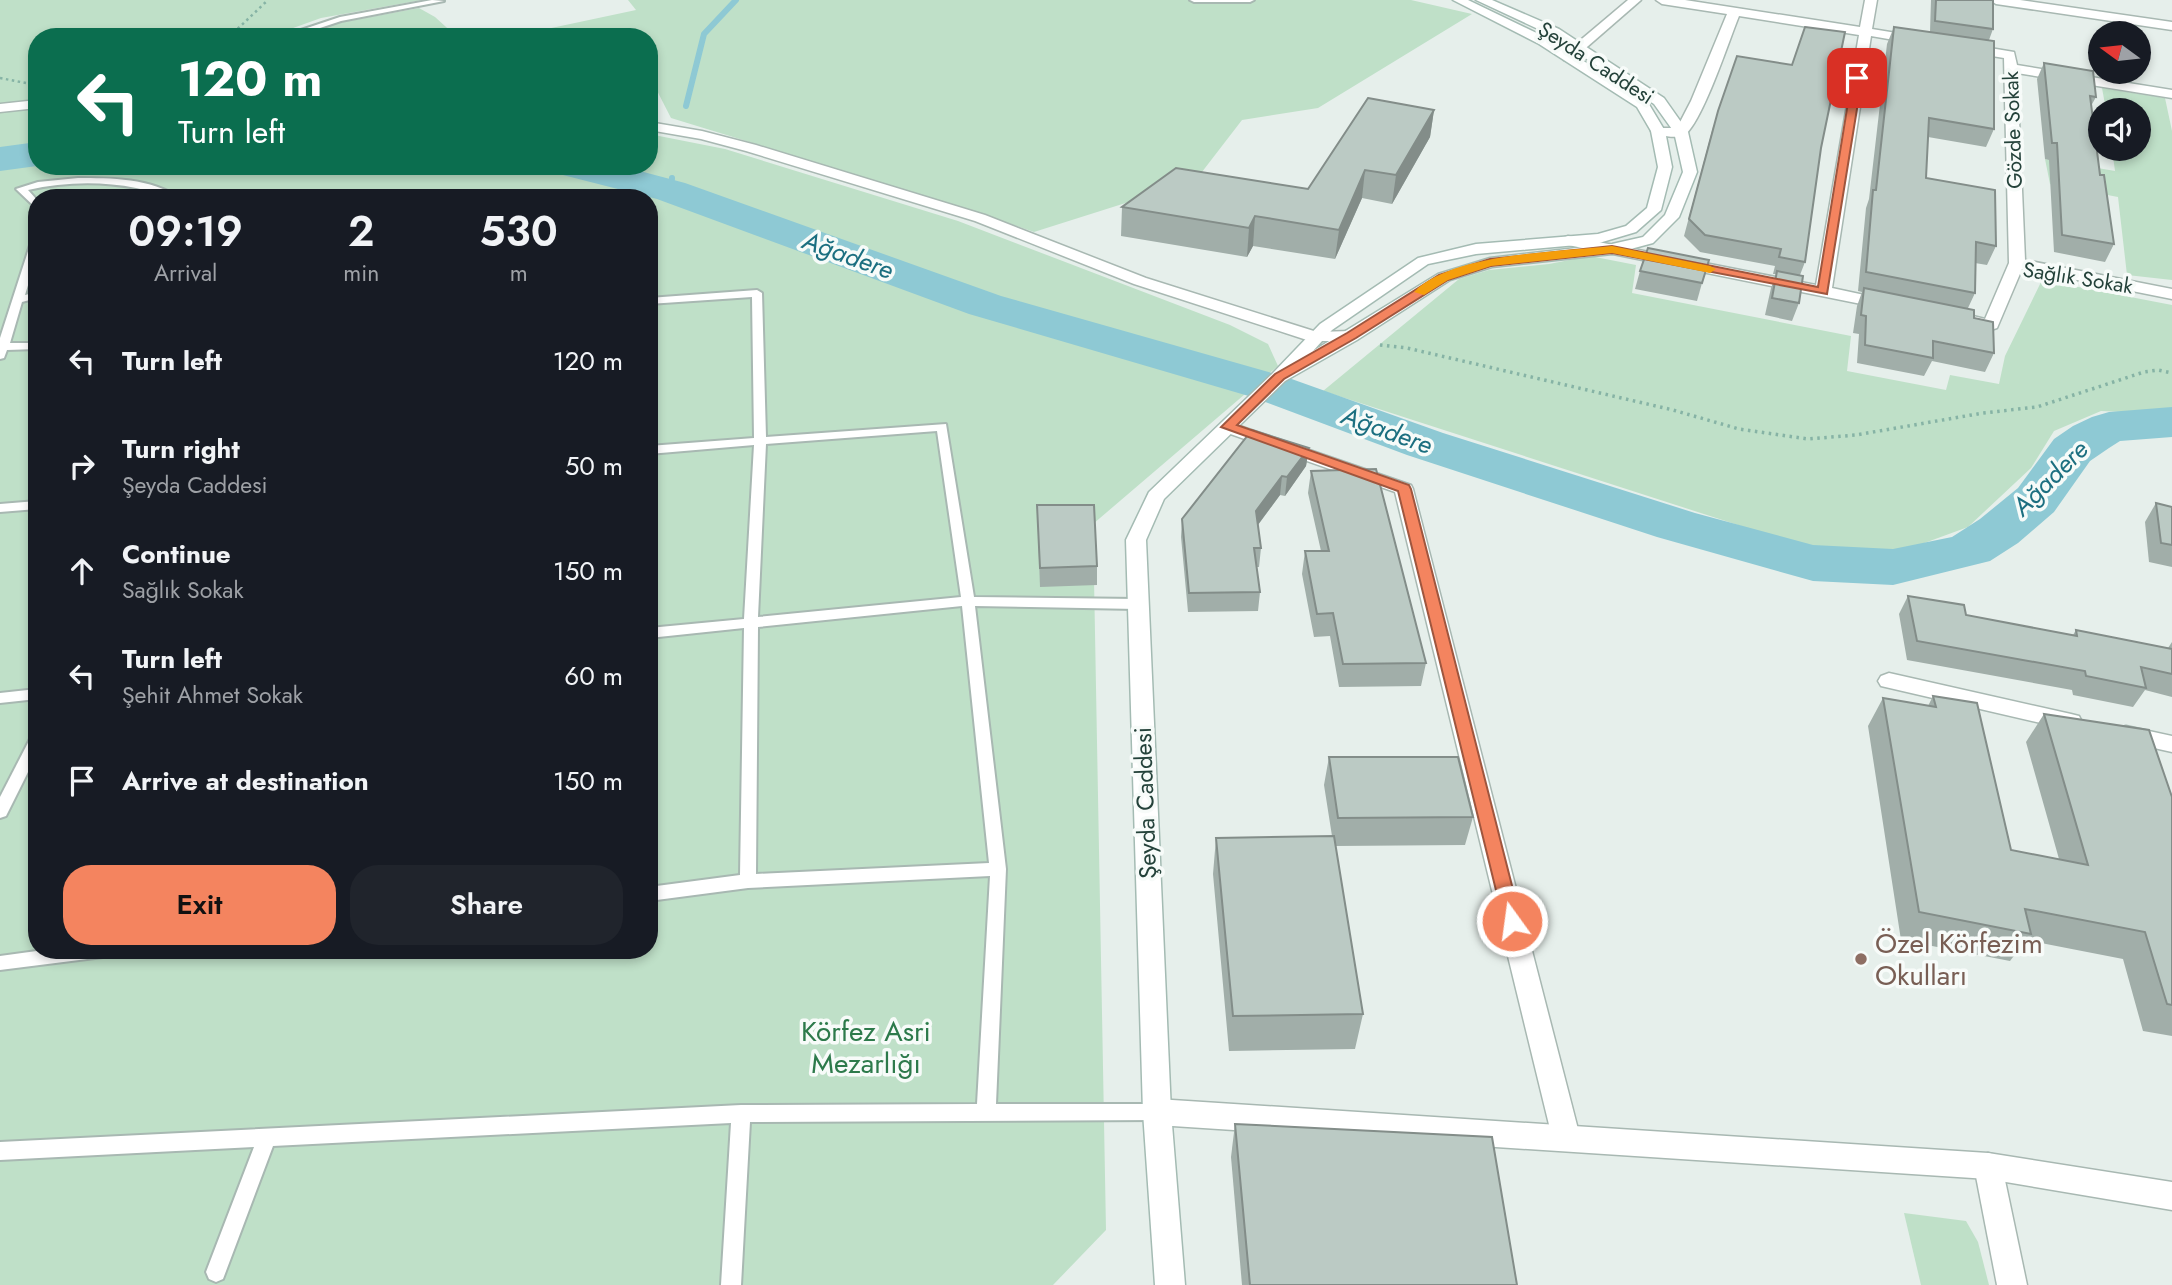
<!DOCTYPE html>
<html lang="en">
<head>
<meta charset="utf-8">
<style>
	:root { --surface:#171b24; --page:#20242c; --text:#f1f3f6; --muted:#9ea1a6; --accent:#f4845f }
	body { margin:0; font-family:Jost,sans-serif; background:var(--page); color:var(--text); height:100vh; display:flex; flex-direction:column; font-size:26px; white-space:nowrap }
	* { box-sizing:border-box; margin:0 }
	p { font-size:23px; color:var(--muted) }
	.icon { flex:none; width:38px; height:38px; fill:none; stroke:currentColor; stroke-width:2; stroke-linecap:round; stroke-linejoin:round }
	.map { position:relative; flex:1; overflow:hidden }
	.details { position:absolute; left:28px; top:189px; width:630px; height:770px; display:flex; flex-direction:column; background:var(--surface); border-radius:28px; box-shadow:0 4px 10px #0003 }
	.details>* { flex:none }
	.top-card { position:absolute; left:28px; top:28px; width:630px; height:147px; border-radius:28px; box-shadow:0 4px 10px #0003; background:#0b6e4f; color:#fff; overflow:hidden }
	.needle { width:46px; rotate:285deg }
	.controls { position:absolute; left:2088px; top:21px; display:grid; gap:14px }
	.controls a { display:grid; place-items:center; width:63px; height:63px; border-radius:50%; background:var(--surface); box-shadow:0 4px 10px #0003; font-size:35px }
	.pin { position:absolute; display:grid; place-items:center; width:60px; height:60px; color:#fff; margin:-30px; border-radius:14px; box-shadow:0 4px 10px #0006 }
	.me { position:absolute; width:77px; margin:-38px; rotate:346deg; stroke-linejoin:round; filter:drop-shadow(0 0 5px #0008) }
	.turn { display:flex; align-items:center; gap:24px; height:147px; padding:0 35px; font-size:32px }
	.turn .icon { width:91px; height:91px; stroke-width:2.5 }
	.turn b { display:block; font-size:49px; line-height:60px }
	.eta { display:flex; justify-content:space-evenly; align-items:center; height:119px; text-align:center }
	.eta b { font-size:42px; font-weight:600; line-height:49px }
	.primary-button { display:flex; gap:14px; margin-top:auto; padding:14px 35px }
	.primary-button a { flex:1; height:80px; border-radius:28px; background:var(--accent); color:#111; font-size:28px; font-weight:600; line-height:80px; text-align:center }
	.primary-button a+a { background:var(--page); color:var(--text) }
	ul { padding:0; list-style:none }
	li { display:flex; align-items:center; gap:21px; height:105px; padding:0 35px }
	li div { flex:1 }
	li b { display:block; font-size:26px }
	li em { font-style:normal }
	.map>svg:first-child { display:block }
	.green { fill:#bfe0c8; fill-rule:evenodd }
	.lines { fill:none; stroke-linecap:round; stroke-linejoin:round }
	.stream { stroke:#8ec9d4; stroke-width:6 }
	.river { fill:#8ec9d4; fill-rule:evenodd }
	.service-casing { stroke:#a8b8b2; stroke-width:4 }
	.minor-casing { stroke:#a8b8b2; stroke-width:3 }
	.tertiary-casing { stroke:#a8b8b2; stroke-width:3 }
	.secondary-casing { stroke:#a4bbb3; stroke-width:3 }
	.path-far1 { stroke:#86b3a5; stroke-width:2.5; stroke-dasharray:2.5 3.5; stroke-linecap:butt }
	.path { stroke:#86b3a5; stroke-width:3.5; stroke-dasharray:2.5 4.5; stroke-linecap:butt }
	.service { fill:#fff; fill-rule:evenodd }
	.minor { fill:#fff; fill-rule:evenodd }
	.tertiary { fill:#fff; fill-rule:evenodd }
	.secondary { fill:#fff; fill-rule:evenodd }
	.wall { fill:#a1aea9 }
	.shaded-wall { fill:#838d89 }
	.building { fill:#bbcac4; stroke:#838d89; stroke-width:2 }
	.route { fill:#f4845f; stroke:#9f563e; stroke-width:2 }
	.slow { fill:#f59e0b }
	.education-dot { fill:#8d6e63; stroke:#f7fbf9; stroke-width:2.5 }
	.labels { text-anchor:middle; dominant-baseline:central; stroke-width:7; stroke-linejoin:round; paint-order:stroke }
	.far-street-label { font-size:21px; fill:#24423a; stroke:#f7fbf9 }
	.street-label { font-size:24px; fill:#24423a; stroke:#f7fbf9 }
	.water-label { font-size:26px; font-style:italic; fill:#1c6f80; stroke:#f7fbf9 }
	.near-education-label { font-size:28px; fill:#785e54; stroke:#f7fbf9; text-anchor:start }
	.near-park-label { font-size:28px; fill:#2d7a4b; stroke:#f7fbf9 }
</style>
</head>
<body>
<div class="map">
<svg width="2172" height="1285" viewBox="0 0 2172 1285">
	<rect width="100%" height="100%" fill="#e6efeb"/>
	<g class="green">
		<path d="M0,0H422L321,18L268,37H37V166H649V134L725,149L958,221L1230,325L1268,344L1278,366L1093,524L1106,1230L1053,1285H0ZM37,198H649V950H37Z"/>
		<path d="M628,0H1411L1472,14L1318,108L1242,120L1195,181L1034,232L971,210L671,118L650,77L649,37H509L636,10Z"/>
		<path d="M419,8L435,17L457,37H295L338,23Z"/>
		<path d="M2102,88L2165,98L2172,131V280L2127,275L2118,197L2050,184L2045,159L2115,171L2112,149H2138V110H2106Z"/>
		<path d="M1590,256L1636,265L1632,293L1851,336L1847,371L1946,390L1950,375L1999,384L2005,356L2042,280L2172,305V414L2101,411L2054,431L2031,468L1968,527L1908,549L1846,553L1772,536L1323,391L1459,279L1489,270L1549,264Z"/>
		<path d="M1904,1213L1966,1221L1978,1242L1989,1285H1921Z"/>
	</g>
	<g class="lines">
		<g class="stream">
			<path d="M686,106L704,34L736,0"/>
			<path d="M671,191L672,178"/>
		</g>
		<g class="river">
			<path d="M37,142V166L0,171V147Z"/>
			<path d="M554,166H621L685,183L1001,296L1286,377L1443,433L1695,513L1813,545L1893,549L1952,537L1980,519L2018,488L2054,439L2073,426L2092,417L2109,412L2172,407V437L2120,441L2109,448L2090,461L2054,512L2018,543L1990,561L1893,585L1813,581L1657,537L1407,455L1252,397L969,314L657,199L559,174Z"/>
		</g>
		<defs>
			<g id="service">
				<path d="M432,0L444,1L341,21L293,37H280L340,17Z"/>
				<path d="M1190,0H1254L1250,2H1194Z"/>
				<path d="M78,178C110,178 152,178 179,198C163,198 151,191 136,188C101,181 63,182 28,190L37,200V209L16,189L38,182Z"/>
				<path d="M37,236V256L25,295L37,292V298L22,302L10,343H37V349L7,350L4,358L0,359V338L32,239Z"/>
				<path d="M757,290L762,293L766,437L946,424L974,597L1137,599L1144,604L1137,609L975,606L1006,869L996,1104H1157L1164,1106L1166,1112L1164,1118L1157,1120L750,1122L741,1285H721L731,1123L273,1146L223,1279L216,1282L209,1279L206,1272L254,1147L0,1160V1142L741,1105L977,1104L990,876L748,888L649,901V887L740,875L744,628L649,638V628L744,619L754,445L649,454V446L754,438L752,297L649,304V298ZM937,431L961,597L758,617L766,444ZM962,606L989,863L756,874L758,627Z"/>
				<path d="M37,501V509L0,512V504Z"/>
				<path d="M37,689V699L0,703V693Z"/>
				<path d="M37,734V754L6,816L0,818V797L32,735Z"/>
				<path d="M44,950H111L109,955L103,957L0,970V956Z"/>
			</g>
			<g id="minor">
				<path d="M1628,0H1641L1572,60H1564V54Z"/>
				<path d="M1656,0H1685L1860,27L1865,0H1877L1872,29L1921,37V43L1917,44L1871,36L1832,288L1892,301L1894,304L1892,307L1886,309L1563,244L1560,241L1563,238L1568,236L1816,285L1859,35L1739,16C1728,43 1705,114 1687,133C1681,140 1657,136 1651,131L1653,128H1677L1691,101L1727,14L1662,4Z"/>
				<path d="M1990,0H2020L2172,22V30L1996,4Z"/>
				<path d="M1966,44L2014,52L2017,65L2172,90V98L2017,73L2025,260L2172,289V299L2022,269L1997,328L1991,330L1963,323L1961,320L1969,315L1985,319L2009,263L2004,58L1962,51L1960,48Z"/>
				<path d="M37,100V108L0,112V104Z"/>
				<path d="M649,122L702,131L756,145L985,215L1146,278L1317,332L1351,331L1359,336L1351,341H1310L1134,284L975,221L746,151L701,139L649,130Z"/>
				<path d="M1228,422L1411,485L1413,489L1580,1137L1576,1146L1566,1150L1556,1146L1552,1137L1395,492L1222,431L1219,427L1222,423Z"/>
				<path d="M1889,673L2071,714L2079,716L2082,722L2079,728L2071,730L1881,686L1878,681L1881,676Z"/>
				<path d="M2126,726L2172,736V752L2118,740L2115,734L2118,728Z"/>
				<path d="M1988,1153L1998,1156L2002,1166L2027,1285H1997L1974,1166L1978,1156Z"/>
			</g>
			<path id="tertiary" d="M1157,1099L1988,1153L2172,1182V1210L1988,1179L1157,1125L1147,1121L1143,1112L1147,1103Z"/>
			<path id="secondary" d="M1453,0H1468L1547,38L1647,101L1665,131L1672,167L1661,210L1636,232L1599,243L1476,254L1428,264L1332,330L1313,351L1438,274L1490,258L1612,244L1643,237L1665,215L1683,172L1674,132L1654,104L1551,35L1476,0H1492L1559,29L1664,98L1688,132L1697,172L1679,217L1653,243L1612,254L1492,267L1450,280L1357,340L1285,381L1164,499L1146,540L1171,1112L1185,1285H1155L1143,1112L1126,540L1149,492L1273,373L1320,324L1418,258L1476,244L1598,234L1626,226L1647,208L1658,167L1651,131L1637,107L1539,44Z"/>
		</defs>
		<use href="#service" class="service-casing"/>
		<use href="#minor" class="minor-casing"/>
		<use href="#tertiary" class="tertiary-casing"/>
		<use href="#secondary" class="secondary-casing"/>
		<g class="path-far1">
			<path d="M229,37L268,0"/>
			<path d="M0,78L26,83"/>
		</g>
		<path class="path" d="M1380,345L1407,348L1673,410L1739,429L1808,439L1856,435L1983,413L2037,407L2144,372L2158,370L2172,373"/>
		<use href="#service" class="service"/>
		<use href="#minor" class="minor"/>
		<use href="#tertiary" class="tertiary"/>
		<use href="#secondary" class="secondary"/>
	</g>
	<g class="wall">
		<path d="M1931,0H1993V29L1989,40L1994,129L1986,147L1928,137L1926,178L1996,246L1987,265L1975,263V293L1968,308L1994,353L1985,372L1932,361L1924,376L1857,363L1859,334L1853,333L1857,306L1862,292L1858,291L1866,208L1869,199L1887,44L1894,27L1930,32Z"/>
		<path d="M2044,63L2096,97L2091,106L2100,175L2114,244L2105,262L2054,252L2049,160L2045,159L2037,79Z"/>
		<path d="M1434,110L1430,137L1392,204L1362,198L1335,259L1253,246L1247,257L1121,236L1122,207L1308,189Z"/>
		<path d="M1713,127L1821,148L1805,262L1800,275L1799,303L1792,321L1765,315L1771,288L1776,274H1773L1775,266L1700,252L1684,236Z"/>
		<path d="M1640,271L1702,283L1697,301L1635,289Z"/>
		<path d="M1309,448L1306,466L1285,496L1280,495L1258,525L1261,548L1259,567H1256L1260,592L1258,611L1188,612L1181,537L1182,519Z"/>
		<path d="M1311,471L1426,663L1421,686L1339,687L1330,636L1314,637L1302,574L1305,551H1321L1308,493Z"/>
		<path d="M2156,503L2172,507V567L2149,562L2145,522Z"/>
		<path d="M1037,505L1097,566V585L1040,587Z"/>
		<path d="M1908,596L1966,615L2073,635L2076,630L2168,648L2172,642V697L2145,690L2133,707L2073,695L2072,690L1907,660L1899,614Z"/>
		<path d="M1933,696L2011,850L2059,859L2026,742L2044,714L2172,797V1036L2143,1031L2123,959L2026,940L2010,961L1901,940L1868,726L1883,698L1928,706Z"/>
		<path d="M1329,757L1473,817L1465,845L1335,846L1363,1014L1355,1049L1229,1051L1213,874L1216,838L1332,836L1324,785Z"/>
		<path d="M1235,1124L1517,1285H1242L1231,1157Z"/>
	</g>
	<g class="shaded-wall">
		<path d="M1434,110L1430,137L1392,204L1396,175Z"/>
		<path d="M1365,170L1362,198L1335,259L1339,230Z"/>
		<path d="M1255,216L1253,246L1247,257L1249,228Z"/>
		<path d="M1309,448L1306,466L1285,496L1287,477Z"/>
		<path d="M1282,476L1280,495L1254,530L1256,511Z"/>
	</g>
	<g class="building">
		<path d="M1936,0H1993V29L1935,21Z"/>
		<path d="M1805,27L1845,32L1821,148L1805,262L1779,257L1781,249L1705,235L1689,219L1718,111L1737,56L1792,65Z"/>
		<path d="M1894,27L1994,41V129L1929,118L1926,178L1995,190L1996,246L1976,242L1975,293L1866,272L1873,190H1876Z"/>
		<path d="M2044,63L2093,71L2096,97L2090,96L2100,175H2104L2114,244L2062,235L2057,143H2052Z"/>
		<path d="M1368,98L1434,110L1396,175L1365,170L1339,230L1255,216L1249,228L1122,207L1176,168L1308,189Z"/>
		<path d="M1648,248L1709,260L1702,283L1640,271Z"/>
		<path d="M1777,271L1803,276L1799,303L1772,298Z"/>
		<path d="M1864,288L1974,310V318L1993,322L1994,353L1933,341V358L1865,345L1866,316L1861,315Z"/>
		<path d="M1252,430L1309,448L1287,477L1282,476L1256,511L1261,548H1254L1260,592L1189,593L1182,519Z"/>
		<path d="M1376,469L1426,663L1343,664L1333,613L1317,614L1305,551H1329L1311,471Z"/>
		<path d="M2156,503L2172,507V545L2161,543Z"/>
		<path d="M1037,505H1094L1097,566L1040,568Z"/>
		<path d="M1908,596L1964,605L1966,615L2077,636L2076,630L2172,649V674L2141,667L2146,688L2086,676L2085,671L1917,641Z"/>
		<path d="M1933,696L1977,703L2011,850L2088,865L2044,714L2149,730L2172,797V1005L2167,1004L2145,932L2025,909L2031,934L1919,912L1883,698L1936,707Z"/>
		<path d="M1329,757H1458L1473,817L1338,818Z"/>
		<path d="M1334,836L1363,1014L1233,1016L1216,838Z"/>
		<path d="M1235,1124L1492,1137L1517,1285H1250Z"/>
	</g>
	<path class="route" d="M1857,75L1862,78L1827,294L1612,253L1491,266L1448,280L1356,338L1284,379L1237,425L1409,485L1411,489L1521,921L1519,927L1512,929L1505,927L1398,491L1221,427L1275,374L1347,333L1439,275L1490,259L1612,246L1818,287L1852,78Z"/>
	<path class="slow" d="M1612,246L1710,266L1716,269L1710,273L1612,253L1491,266L1448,280L1424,295L1414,292C1452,253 1559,252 1612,246Z"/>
	<circle class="education-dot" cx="1861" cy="959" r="7"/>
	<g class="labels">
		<g class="far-street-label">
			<text transform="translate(1596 63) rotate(33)">Şeyda Caddesi</text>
			<text transform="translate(2013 130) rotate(-92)">Gözde Sokak</text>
			<text transform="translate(2078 278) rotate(9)">Sağlık Sokak</text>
		</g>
		<g class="street-label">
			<text transform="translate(1145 803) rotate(-92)">Şeyda Caddesi</text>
		</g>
		<g class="water-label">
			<text transform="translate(848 255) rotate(20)">Ağadere</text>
			<text transform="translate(1387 430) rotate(20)">Ağadere</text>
			<text transform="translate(2050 478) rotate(-45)">Ağadere</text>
		</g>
		<g class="near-education-label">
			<text x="1875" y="943">Özel Körfezim<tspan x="1875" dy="32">Okulları</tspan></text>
		</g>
		<g class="near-park-label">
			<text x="866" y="1031">Körfez Asri<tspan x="866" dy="32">Mezarlığı</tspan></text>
		</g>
	</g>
</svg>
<div class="controls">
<a><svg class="needle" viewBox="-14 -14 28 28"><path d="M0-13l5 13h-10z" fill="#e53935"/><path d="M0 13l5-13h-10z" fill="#9ea1a6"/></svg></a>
<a><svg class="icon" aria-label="sound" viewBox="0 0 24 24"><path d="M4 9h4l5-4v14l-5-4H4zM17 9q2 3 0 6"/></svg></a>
</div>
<div class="pin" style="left:1857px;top:78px;background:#d93025"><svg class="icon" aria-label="arrive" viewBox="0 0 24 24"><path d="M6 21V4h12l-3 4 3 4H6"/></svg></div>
<svg class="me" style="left:1512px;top:921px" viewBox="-20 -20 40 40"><circle r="17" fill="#f4845f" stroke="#fff" stroke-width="3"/><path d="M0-11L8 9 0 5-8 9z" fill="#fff"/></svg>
<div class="top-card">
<div class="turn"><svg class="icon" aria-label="left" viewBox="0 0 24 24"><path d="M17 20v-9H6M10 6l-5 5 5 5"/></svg><div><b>120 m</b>Turn left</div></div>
</div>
<section class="details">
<div class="eta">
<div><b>09:19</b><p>Arrival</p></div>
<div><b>2</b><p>min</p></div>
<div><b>530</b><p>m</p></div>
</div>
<ul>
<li><svg class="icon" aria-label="left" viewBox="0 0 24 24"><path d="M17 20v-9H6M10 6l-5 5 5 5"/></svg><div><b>Turn left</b></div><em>120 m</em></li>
<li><svg class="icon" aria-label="right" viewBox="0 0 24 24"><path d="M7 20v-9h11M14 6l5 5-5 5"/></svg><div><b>Turn right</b><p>Şeyda Caddesi</p></div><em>50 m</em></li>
<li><svg class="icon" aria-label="ahead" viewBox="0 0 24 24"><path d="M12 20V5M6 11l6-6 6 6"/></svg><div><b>Continue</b><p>Sağlık Sokak</p></div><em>150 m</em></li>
<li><svg class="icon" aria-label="left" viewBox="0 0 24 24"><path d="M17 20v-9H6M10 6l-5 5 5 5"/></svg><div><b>Turn left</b><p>Şehit Ahmet Sokak</p></div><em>60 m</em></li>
<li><svg class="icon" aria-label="arrive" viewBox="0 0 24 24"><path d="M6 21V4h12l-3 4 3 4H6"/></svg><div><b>Arrive at destination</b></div><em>150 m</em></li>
</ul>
<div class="primary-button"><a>Exit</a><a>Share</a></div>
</section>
</div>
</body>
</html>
